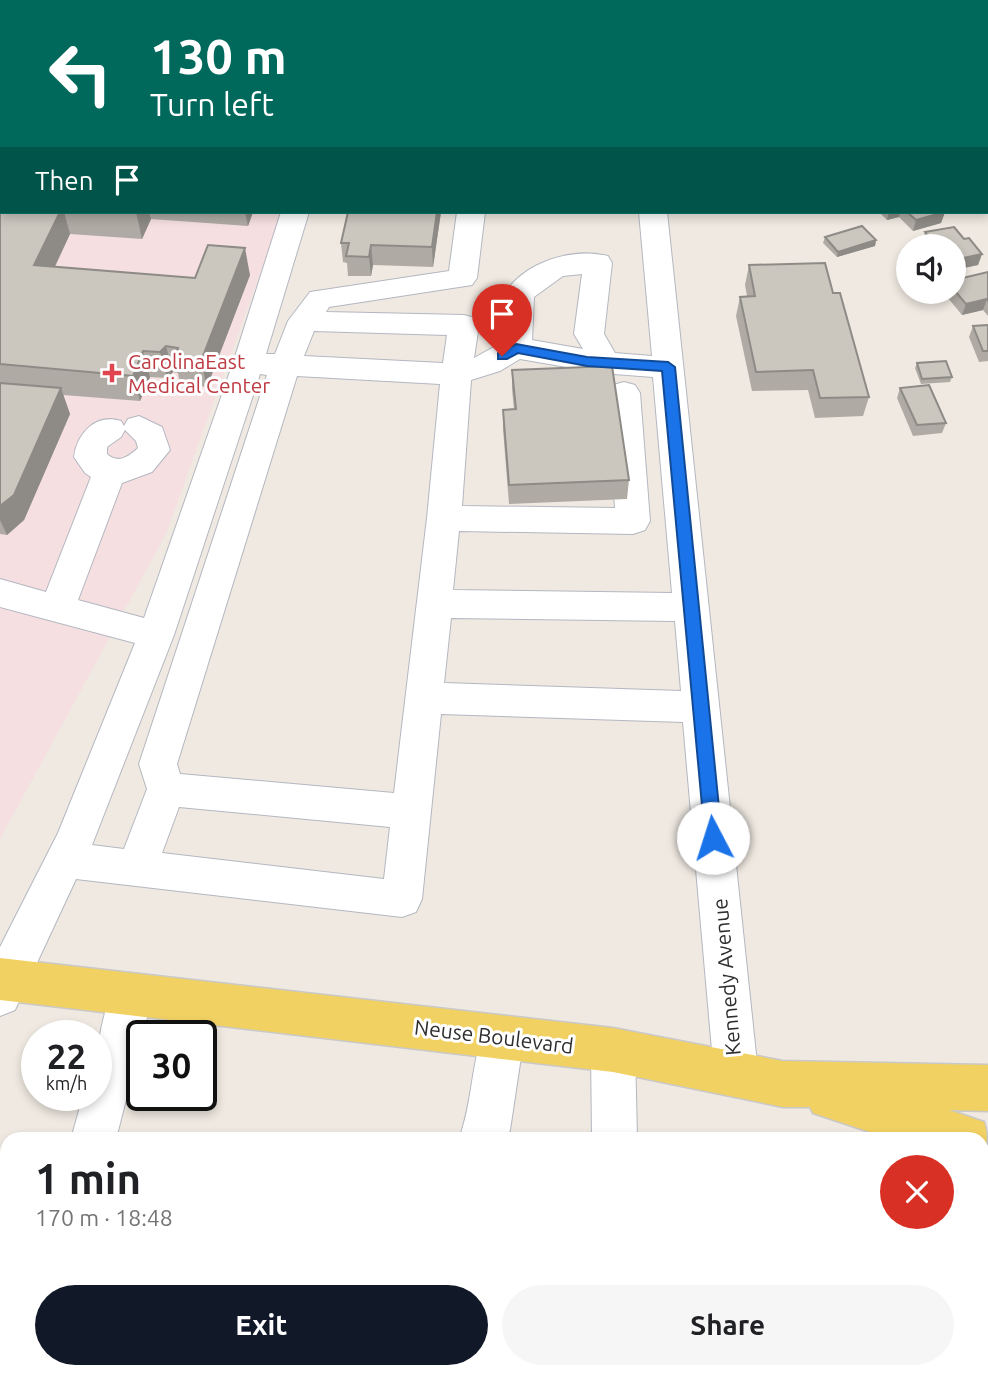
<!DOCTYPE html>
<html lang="en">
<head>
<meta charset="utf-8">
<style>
	:root { --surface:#fff; --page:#f6f6f6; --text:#202124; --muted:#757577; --accent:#111827 }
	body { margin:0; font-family:Ubuntu,sans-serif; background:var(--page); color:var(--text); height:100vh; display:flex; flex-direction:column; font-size:26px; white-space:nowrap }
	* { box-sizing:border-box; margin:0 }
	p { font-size:23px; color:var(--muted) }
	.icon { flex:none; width:38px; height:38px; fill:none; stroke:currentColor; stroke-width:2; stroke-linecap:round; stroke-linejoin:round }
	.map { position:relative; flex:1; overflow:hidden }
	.drawer { position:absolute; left:0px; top:1132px; width:989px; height:247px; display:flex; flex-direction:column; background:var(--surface); border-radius:21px 21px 0 0; box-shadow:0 4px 10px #0003 }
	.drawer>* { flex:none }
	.hud { position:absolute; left:0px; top:0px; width:989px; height:214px; box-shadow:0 4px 10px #0003; background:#00695c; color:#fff; overflow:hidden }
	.buttons { position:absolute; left:896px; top:234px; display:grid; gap:14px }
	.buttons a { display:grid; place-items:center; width:70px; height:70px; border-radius:50%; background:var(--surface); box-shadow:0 4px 10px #0003; font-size:35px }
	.speed { position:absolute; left:21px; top:1020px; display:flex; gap:14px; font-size:35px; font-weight:700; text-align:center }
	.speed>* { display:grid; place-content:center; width:91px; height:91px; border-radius:50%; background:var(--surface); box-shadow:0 4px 10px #0003; line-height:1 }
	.speed small { font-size:18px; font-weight:400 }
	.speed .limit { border:4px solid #111; border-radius:10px; background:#fff; color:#111 }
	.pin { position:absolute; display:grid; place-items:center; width:60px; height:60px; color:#fff; margin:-72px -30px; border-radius:50% 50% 50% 0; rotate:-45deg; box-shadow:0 0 7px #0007 }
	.pin .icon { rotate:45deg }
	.me { position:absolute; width:77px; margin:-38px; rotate:355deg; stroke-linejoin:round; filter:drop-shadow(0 0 5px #0008) }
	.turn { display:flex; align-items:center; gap:24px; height:147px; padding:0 35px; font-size:32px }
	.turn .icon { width:91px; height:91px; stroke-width:2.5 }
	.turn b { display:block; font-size:49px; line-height:60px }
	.then { display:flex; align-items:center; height:66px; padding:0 35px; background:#0003; gap:14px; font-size:26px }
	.round { display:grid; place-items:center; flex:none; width:74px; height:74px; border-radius:37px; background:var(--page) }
	.head { display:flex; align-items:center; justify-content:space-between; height:119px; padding:0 35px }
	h1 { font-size:42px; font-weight:700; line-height:52px }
	.button { display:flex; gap:14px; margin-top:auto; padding:14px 35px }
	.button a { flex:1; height:80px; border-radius:42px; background:var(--accent); color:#fff; font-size:28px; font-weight:700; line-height:80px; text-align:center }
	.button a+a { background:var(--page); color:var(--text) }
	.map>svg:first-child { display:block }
	.medical { fill:#f5dfe0 }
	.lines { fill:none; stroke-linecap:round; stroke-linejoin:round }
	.minor-casing { stroke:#b4b7c1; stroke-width:2 }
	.major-casing { stroke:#c9c9c9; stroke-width:3 }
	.minor { fill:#fff; fill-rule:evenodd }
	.major { fill:#f2d163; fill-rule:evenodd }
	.wall { fill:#afaba4 }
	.shaded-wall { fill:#8e8b86 }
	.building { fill:#cbc7bf; stroke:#8e8b86; stroke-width:2 }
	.route { fill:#1a73e8; stroke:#114b97; stroke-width:2 }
	.health-dot { fill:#e0444e; stroke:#fff; stroke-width:2.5 }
	.labels { text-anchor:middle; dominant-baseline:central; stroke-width:6; stroke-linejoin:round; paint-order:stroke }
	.health-label { font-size:21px; fill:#be3a42; stroke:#fff; text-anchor:start }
	.street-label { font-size:21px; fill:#2e2e2e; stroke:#fff }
</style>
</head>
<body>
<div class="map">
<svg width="988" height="1378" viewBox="0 0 988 1378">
	<rect width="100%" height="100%" fill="#efe9e1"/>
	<path class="medical" d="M0,0H359L2,2V212H282L166,534L0,839Z"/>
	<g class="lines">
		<defs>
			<g id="minor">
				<path d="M356,0H380L355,2Z"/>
				<rect x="819" y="0" width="24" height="2"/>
				<rect x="0" y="26" width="2" height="14"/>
				<path d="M987,193L988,194V213L985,212Z"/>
				<path d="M281,212H309L266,354H275L288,321L310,292L449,271L457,212H485L477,278L472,285L329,307L326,312L464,315L475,318L479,325L474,358L501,343L505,293C525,262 573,247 608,256L612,263L604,334L615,353L652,356L639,212H667L758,1073L752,1088L736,1095L720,1088L714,1073L683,722L441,714L422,899L416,912L402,917L76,879L15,1010L0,1016V947L58,833L135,643L0,607V579L46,592L91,477L85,473L74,457C77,433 96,413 121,421L124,426L128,419L139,416L162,427L170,450L152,472L122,483L78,600L144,618L233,363ZM582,274L574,334L583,349L532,340L534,297L563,276ZM314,331L447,335L443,363L304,356ZM520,359L601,373L653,377L672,593L453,590L459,531L633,534L645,530L650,521L640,393L635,385L624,382L613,385L608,393L615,508L462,506L471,380L500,371ZM260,374L267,375L139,764L147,789L124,849L92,845L174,635ZM297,376L440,384L427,518L394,793L180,774L177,764ZM125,430L136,441L138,448C128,457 118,464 107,454V447L121,437ZM451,618L675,621L681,691L444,683ZM179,807L390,827L384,879L162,853Z"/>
				<path d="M132,974L147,980L153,994L116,1139H71L83,1096H96C96,1052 99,1020 117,980Z"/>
				<path d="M502,1016L517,1022L524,1037L510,1130L506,1139H459C473,1102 471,1059 487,1022Z"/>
				<path d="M613,1029L628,1035L635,1050L637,1139H592L591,1050L598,1035Z"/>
				<path d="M7,1289V1356L0,1358V1292Z"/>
				<path d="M392,1372H442L443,1378H393Z"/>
				<path d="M564,1372H644L646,1378H567Z"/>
				<path d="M870,1372H920L917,1378H867Z"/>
			</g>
			<path id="major" d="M0,958L613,1028L783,1061L988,1065V1111L949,1110L984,1122C988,1134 988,1146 982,1157V1139H891L813,1113L810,1107H783L613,1072L0,1000Z"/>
		</defs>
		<use href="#minor" class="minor-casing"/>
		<use href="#major" class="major-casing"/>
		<use href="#minor" class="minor"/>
		<use href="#major" class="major"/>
	</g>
	<g class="wall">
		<path d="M603,0H643V2H612Z"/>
		<path d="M0,91L2,212H253L248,226L151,219L142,239L70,234L55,267L195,278L250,275L207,387L180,384L178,373L173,372L167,378L150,377L140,401L63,395L70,414L24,520L7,535L0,534Z"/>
		<path d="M348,212H468L467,213L441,212L433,267L373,265L371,276H348L347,263L343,262L341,243Z"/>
		<path d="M879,212H945L941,223L913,231L899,217L887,220Z"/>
		<path d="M954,227L964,239L969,238L982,254L978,265L954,270V247H925L922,243L925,232Z"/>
		<path d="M825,237L876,240L875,246L837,257L823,243Z"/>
		<path d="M749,265L833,293L869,397L863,416L815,418L808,390L752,391L736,316L740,297L747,296L745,285Z"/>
		<path d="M988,272V316L983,310L962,315L943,292H954V280Z"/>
		<path d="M988,325V361L979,362L969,337L973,326Z"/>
		<path d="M917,363L952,377L950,382L921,384L915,368Z"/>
		<path d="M512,370L629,480L627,499L509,504L503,429V410H514L512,389Z"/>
		<path d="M900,388L946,423L942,433L913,436L897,398Z"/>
		<path d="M692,1372H836L801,1378H693Z"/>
	</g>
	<g class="shaded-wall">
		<path d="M60,212H64L70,234L43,291L34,265Z"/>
		<path d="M136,212H149L151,219L142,239Z"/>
		<path d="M245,212H253L248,226Z"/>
		<path d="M437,212H441L433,267L432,247Z"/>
		<path d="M889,212H900L899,217L887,220Z"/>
		<path d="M945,212L941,223L913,231L916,220Z"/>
		<path d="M876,240L875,246L837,257L838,252Z"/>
		<path d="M371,245L373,265L371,276L369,257Z"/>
		<path d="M245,248L250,275L207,387L201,361Z"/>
		<path d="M982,254L978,265L954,270V260Z"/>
		<path d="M987,299L983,310L962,315L966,304Z"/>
		<path d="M166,346L173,372L167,378L160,352Z"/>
		<path d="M143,351L150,377L140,401L133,376Z"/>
		<path d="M61,388L70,414L24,520L7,535L0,520V506Z"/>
	</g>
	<g class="building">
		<path d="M424,0H455L456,2H415Z"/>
		<path d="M901,0H931L930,2H900Z"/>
		<path d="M0,91H2V212H60L34,265L195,278L208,245L245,248L201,361L174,358L178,348L166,346L160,352L143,351L133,376L0,364Z"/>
		<path d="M987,96H988V119L987,118Z"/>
		<path d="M348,212H437L432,247L371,245L369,257L346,256L349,243H341Z"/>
		<path d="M907,212H945L916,220Z"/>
		<path d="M862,226L876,240L838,252L825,237Z"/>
		<path d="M954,227L964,239L969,238L982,254L954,260V247H936L925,232Z"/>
		<path d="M825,263L833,293H840L869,397L820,398L813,370L756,372L740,297L755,296L749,265Z"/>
		<path d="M988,272V301L987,299L966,304L954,290V280Z"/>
		<path d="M988,325V351H983L973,326Z"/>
		<path d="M946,361L952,377L922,379L917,363Z"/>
		<path d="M612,366L629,480L509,485L503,410L516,409L512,370Z"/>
		<path d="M0,383L61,388L14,495L0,506Z"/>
		<path d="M929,385L946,423L917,425L900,388Z"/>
		<path d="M699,1372H804L769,1378H700Z"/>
	</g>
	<path class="route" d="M516,344L587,357L668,362L675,367L722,838L719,843L713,845L707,843L705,838L662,371L587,366L518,353L507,359H498V353Z"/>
	<path class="health-dot" d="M108.5 362.5h7v7h7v7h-7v7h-7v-7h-7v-7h7z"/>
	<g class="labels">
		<g class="health-label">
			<text x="128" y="361">CarolinaEast<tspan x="128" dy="24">Medical Center</tspan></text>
		</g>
		<g class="street-label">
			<text transform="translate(726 977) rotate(-95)">Kennedy Avenue</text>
			<text transform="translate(494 1036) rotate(7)">Neuse Boulevard</text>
		</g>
	</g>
</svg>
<div class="buttons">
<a><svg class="icon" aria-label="sound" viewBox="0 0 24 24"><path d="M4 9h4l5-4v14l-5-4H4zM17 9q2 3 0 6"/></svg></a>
</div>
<div class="speed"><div>22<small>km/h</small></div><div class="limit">30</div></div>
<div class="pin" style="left:502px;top:356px;background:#d93025"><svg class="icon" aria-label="arrive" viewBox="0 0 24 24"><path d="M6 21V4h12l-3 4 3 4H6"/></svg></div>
<svg class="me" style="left:713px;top:838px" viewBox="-20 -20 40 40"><circle r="19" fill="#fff"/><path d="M0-13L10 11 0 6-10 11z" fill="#1a73e8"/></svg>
<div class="hud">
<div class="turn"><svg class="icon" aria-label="left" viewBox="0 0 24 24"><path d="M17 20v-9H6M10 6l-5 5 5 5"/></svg><div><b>130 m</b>Turn left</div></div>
<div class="then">Then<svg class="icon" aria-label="arrive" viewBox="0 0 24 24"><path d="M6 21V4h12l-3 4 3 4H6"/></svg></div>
</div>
<section class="drawer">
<div class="head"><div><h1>1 min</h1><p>170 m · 18:48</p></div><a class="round" style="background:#d93025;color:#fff"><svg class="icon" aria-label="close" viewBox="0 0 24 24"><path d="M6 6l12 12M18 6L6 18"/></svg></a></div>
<div class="button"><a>Exit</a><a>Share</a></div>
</section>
</div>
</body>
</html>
